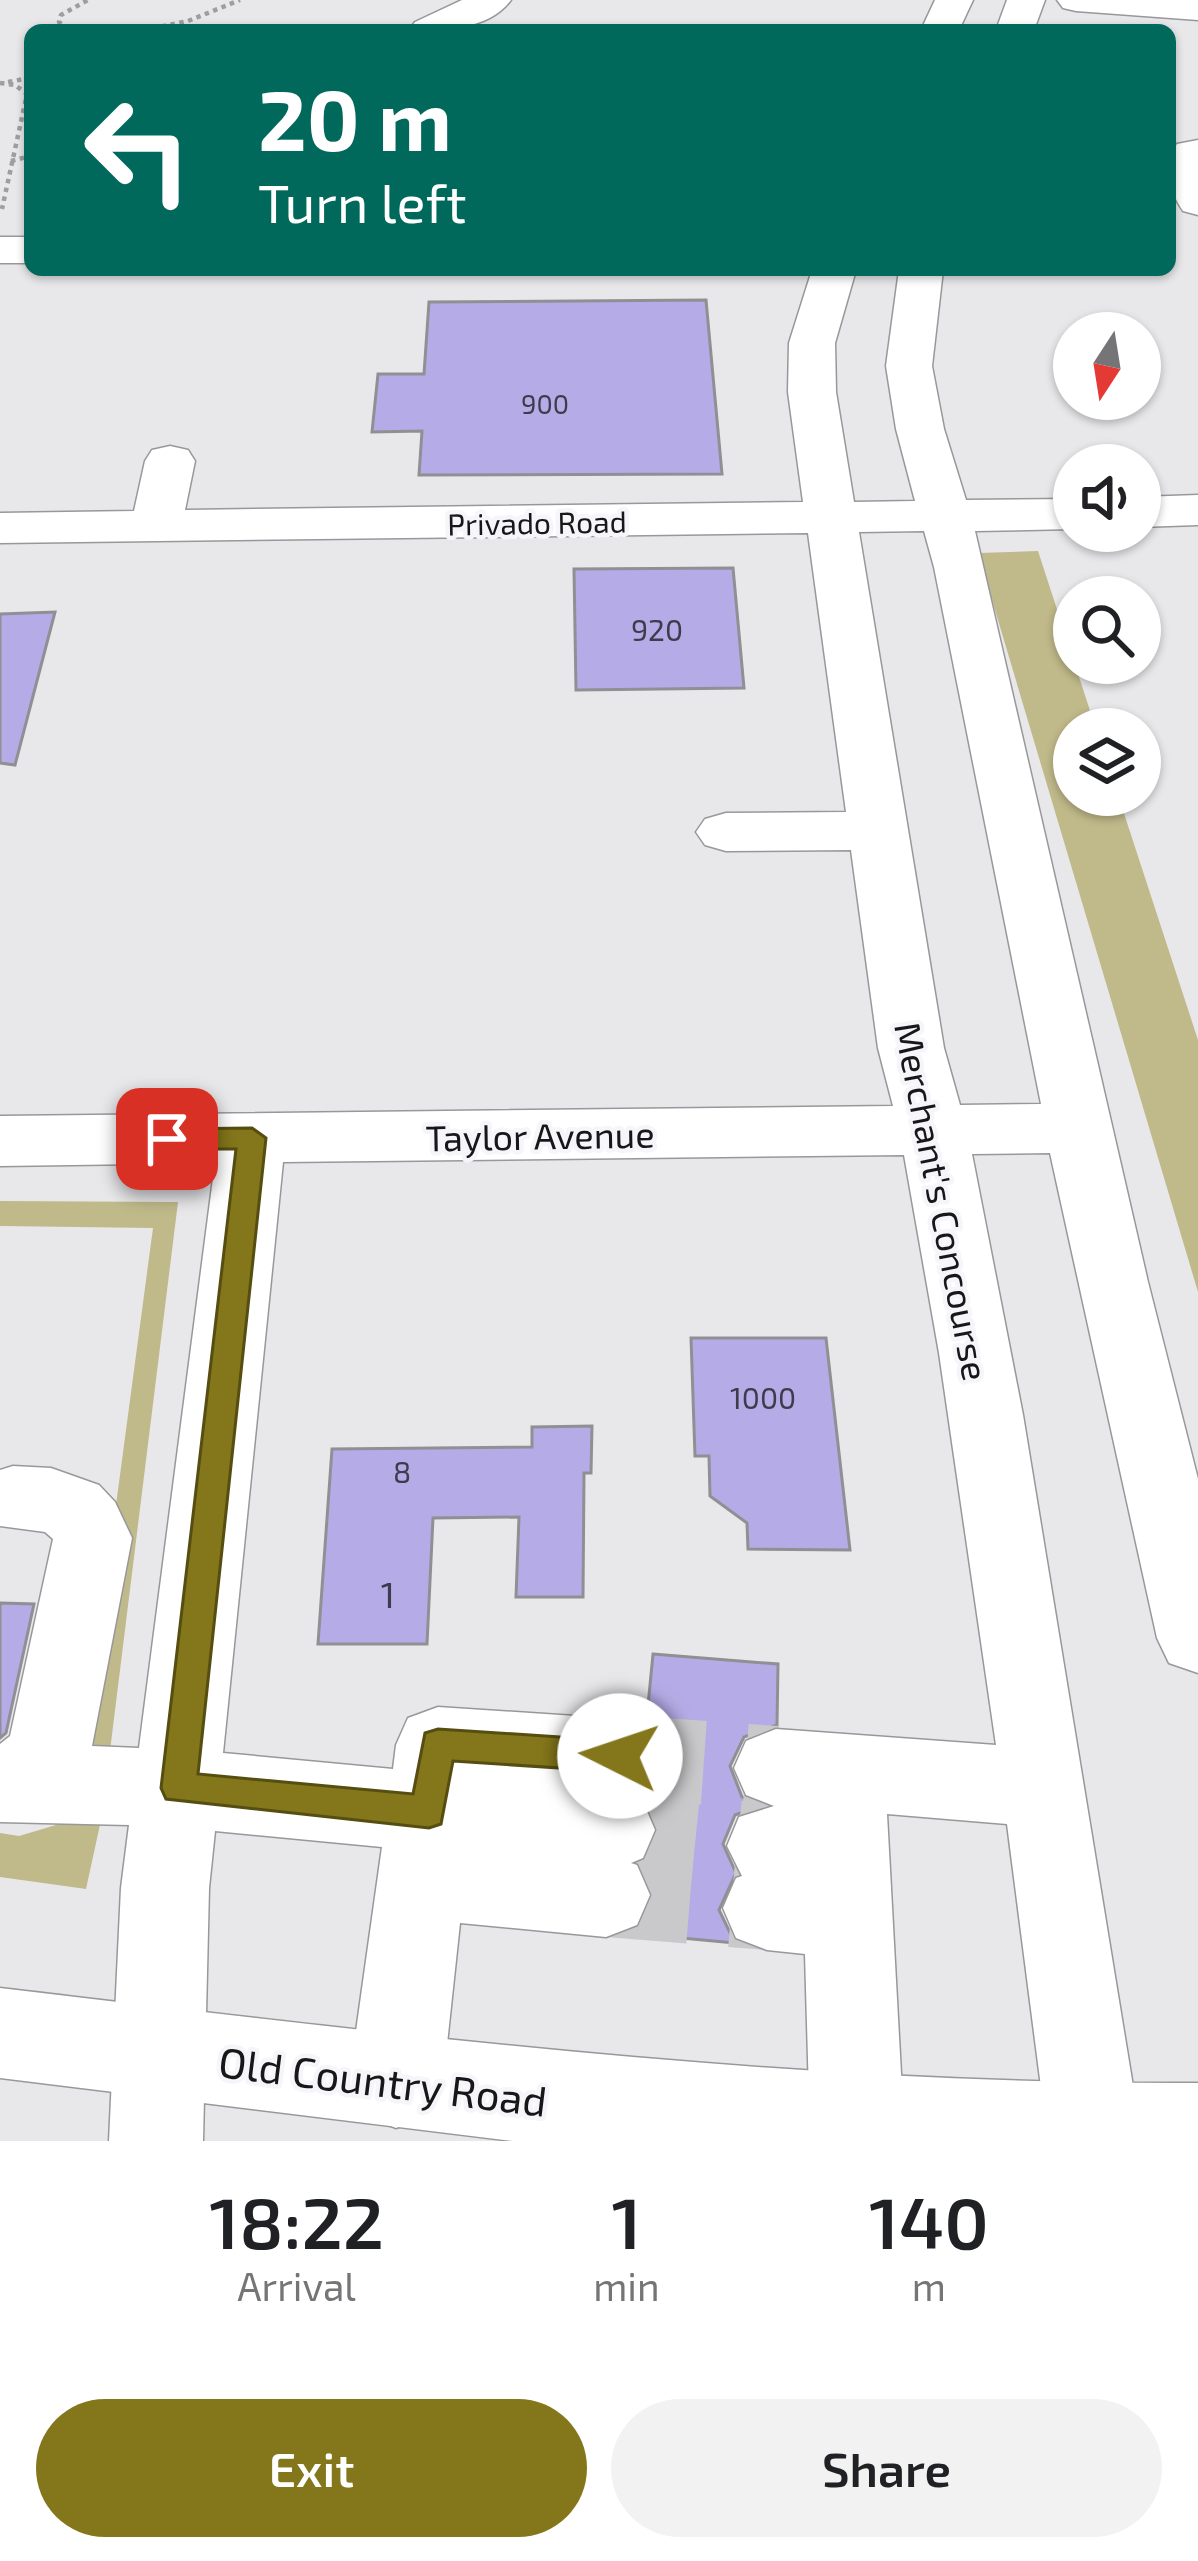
<!DOCTYPE html>
<html lang="en">
<head>
<meta charset="utf-8">
<style>
	:root { --surface:#fff; --page:#f2f2f2; --text:#202124; --muted:#757577; --accent:#84761a }
	body { margin:0; font-family:"Exo 2",sans-serif; background:var(--page); color:var(--text); height:100vh; display:flex; flex-direction:column; font-size:45px; white-space:nowrap }
	* { box-sizing:border-box; margin:0 }
	p { font-size:39px; color:var(--muted) }
	.icon { flex:none; width:66px; height:66px; fill:none; stroke:currentColor; stroke-width:2; stroke-linecap:round; stroke-linejoin:round }
	.map { position:relative; height:2141px; overflow:hidden }
	.side { display:flex; flex-direction:column; background:var(--surface); flex:1 }
	.side>* { flex:none }
	.hud { position:absolute; left:24px; top:24px; width:1152px; height:252px; border-radius:18px; box-shadow:0 3px 9px #0004; background:#00695c; color:#fff; overflow:hidden }
	.needle { width:78px; rotate:192deg }
	.fabs { position:absolute; left:1053px; top:312px; display:grid; gap:24px }
	.fabs a { display:grid; place-items:center; width:108px; height:108px; border-radius:50%; background:var(--surface); box-shadow:0 3px 9px #0004; font-size:60px }
	.pin { position:absolute; display:grid; place-items:center; width:102px; height:102px; color:#fff; margin:-51px; border-radius:24px; box-shadow:0 6px 18px #0006 }
	.me { position:absolute; width:132px; margin:-66px; rotate:274deg; stroke-linejoin:round; filter:drop-shadow(0 0 9px #0008) }
	.turn { display:flex; align-items:center; gap:42px; height:252px; padding:0 36px; font-size:54px }
	.turn .icon { width:156px; height:156px; stroke-width:2.5 }
	.turn b { display:block; font-size:84px; line-height:102px }
	.eta { display:flex; justify-content:space-evenly; align-items:center; height:204px; text-align:center }
	.eta b { font-size:72px; font-weight:600; line-height:84px }
	.primary-button { display:flex; gap:24px; margin-top:auto; padding:24px 36px }
	.primary-button a { flex:1; height:138px; border-radius:72px; background:var(--accent); color:#fff; font-size:48px; font-weight:600; line-height:138px; text-align:center }
	.primary-button a+a { background:var(--page); color:var(--text) }
	.map>svg:first-child { display:block }
	.green { fill:#c0b98a }
	.building { fill:#b5ace7; stroke:#908f93; stroke-width:3 }
	.lines { fill:none; stroke-linecap:round; stroke-linejoin:round }
	.minor-tunnel { stroke:#c9c9cb; stroke-width:84; stroke-dasharray:84 42; stroke-linecap:butt }
	.minor-casing { stroke:#98979b; stroke-width:3 }
	.major-casing { stroke:#98979b; stroke-width:3 }
	.path { stroke:#9e9ea0; stroke-width:4.5; stroke-dasharray:4.5 4.5; stroke-linecap:butt }
	.minor { fill:#fff; fill-rule:evenodd }
	.major { fill:#fff; fill-rule:evenodd }
	.route { fill:#84761a; stroke:#564d11; stroke-width:3 }
	.labels { text-anchor:middle; dominant-baseline:central; stroke-width:9; stroke-linejoin:round; paint-order:stroke }
	.far-number-label { font-size:27px; fill:#3e3c4c }
	.far-street-label { font-size:30px; fill:#171718; stroke:#f6f5f9 }
	.number-label { font-size:30px; fill:#3e3c4c }
	.street-label { font-size:36px; fill:#171718; stroke:#f6f5f9 }
	.near-number-label { font-size:36px; fill:#3e3c4c }
	.near-street-label { font-size:42px; fill:#171718; stroke:#f6f5f9 }
</style>
</head>
<body>
<div class="map">
<svg width="1198" height="2141" viewBox="0 0 1198 2141">
	<rect width="100%" height="100%" fill="#e8e8eb"/>
	<g class="green">
		<path d="M1038,551L1096,729H1074V795H1118L1198,1040V1292L978,553Z"/>
		<path d="M0,1201L178,1202L108,1767H81L153,1228L0,1226Z"/>
		<path d="M103,1811L86,1889L0,1877V1833L19,1836Z"/>
	</g>
	<g class="building">
		<path d="M706,300L722,474L419,475L422,431L372,432L378,374H424L429,302Z"/>
		<path d="M733,568L744,688L576,690L574,569Z"/>
		<path d="M55,612L15,765L0,763V614Z"/>
		<path d="M691,1338H826L850,1550L748,1549L747,1523L710,1496L709,1456H695Z"/>
		<path d="M592,1426L591,1473H584L583,1597H516L519,1517L433,1518L427,1644H318L332,1449L532,1447V1427Z"/>
		<path d="M0,1603L34,1604L6,1733L0,1738Z"/>
		<path d="M653,1654L778,1664L777,1725L744,1737L730,1766L742,1797L760,1806L735,1815L723,1844L736,1873L719,1910L735,1943L628,1933L641,1927L654,1897L641,1864L659,1832L647,1800L636,1794L654,1786L666,1755L654,1728L625,1716H647Z"/>
	</g>
	<g class="lines">
		<g class="minor-tunnel">
			<path d="M620,1757L776,1768"/>
			<path d="M612,1830L770,1846"/>
			<path d="M606,1895L767,1908"/>
		</g>
		<defs>
			<g id="minor">
				<path d="M462,0H511C488,31 443,30 409,30L415,22Z"/>
				<path d="M935,0H973L959,30H921Z"/>
				<path d="M1007,0H1045L1034,30H996Z"/>
				<path d="M1057,0H1198V20L1076,11L1063,8Z"/>
				<path d="M1198,140V215L1183,211C1169,191 1163,165 1177,144Z"/>
				<rect x="0" y="237" width="30" height="26"/>
				<path d="M812,270H856L835,343L836,392L854,502L915,501L896,429L886,366L899,270H943L932,366L944,429L966,500L1074,499V529L975,531L1148,1282L1198,1479V1673L1169,1663L1157,1638L1050,1153L972,1154L1023,1415L1142,2141H1048L1007,1824L887,1814L904,2129L899,2141H815L810,2129L805,1954L767,1950L736,1938L723,1908L736,1878L742,1876L727,1846L739,1817L774,1806L746,1795L734,1768L746,1741L776,1729L996,1745L939,1353L904,1155L283,1162L223,1753L393,1769L396,1745L408,1718L438,1707L620,1719L650,1730L662,1757L650,1784L623,1794L643,1802L655,1830L643,1858L631,1863L637,1865L650,1895L637,1925L606,1937L460,1923L443,2081L429,2114L396,2128L363,2114L349,2081L382,1847L215,1831L209,1888L203,2141H109L121,1888L129,1825L0,1822V1744L10,1736L53,1539L45,1532L0,1526V1470L13,1466L51,1468L99,1485L115,1502L132,1538L92,1746L139,1748L215,1163L0,1166V1116L893,1106L878,1048L851,850L726,851L705,845L696,832L705,819L726,813L846,812L808,533L0,543V513L134,511L145,461L152,450L170,446L188,450L195,461L185,510L803,502L788,392L789,343ZM924,531L934,567L1041,1104L960,1105L944,1048L859,532Z"/>
				<path d="M1198,495V525L1140,527V497Z"/>
			</g>
			<path id="major" d="M0,1988C399,2035 795,2085 1198,2083V2141H513L0,2078Z"/>
		</defs>
		<use href="#minor" class="minor-casing"/>
		<use href="#major" class="major-casing"/>
		<g class="path">
			<path d="M68,30L59,22L61,15L88,0"/>
			<path d="M144,30L188,21L240,0"/>
			<path d="M8,82L30,78"/>
			<path d="M0,83L15,85L27,94L2,209"/>
			<path d="M11,161L30,156"/>
		</g>
		<use href="#minor" class="minor"/>
		<use href="#major" class="major"/>
	</g>
	<path class="route" d="M252,1128L266,1138L198,1774L413,1794L425,1733L438,1729L620,1741L633,1745L638,1756L633,1768L620,1772L453,1761L441,1824L429,1828L166,1799L161,1788L236,1149H167L153,1139L167,1129Z"/>
	<g class="labels">
		<g class="far-number-label">
			<text x="545" y="403">900</text>
		</g>
		<g class="far-street-label">
			<text transform="translate(537 522) rotate(-1)">Privado Road</text>
		</g>
		<g class="number-label">
			<text x="657" y="629">920</text>
			<text x="763" y="1397">1000</text>
			<text x="402" y="1471">8</text>
		</g>
		<g class="street-label">
			<text transform="translate(540 1135) rotate(-1)">Taylor Avenue</text>
			<text transform="translate(943 1201) rotate(79)">Merchant's Concourse</text>
		</g>
		<g class="near-number-label">
			<text x="388" y="1593">1</text>
		</g>
		<g class="near-street-label">
			<text transform="translate(383 2080) rotate(7)">Old Country Road</text>
		</g>
	</g>
</svg>
<div class="fabs">
<a><svg class="needle" viewBox="-14 -14 28 28"><path d="M0-13l5 13h-10z" fill="#e53935"/><path d="M0 13l5-13h-10z" fill="#757577"/></svg></a>
<a><svg class="icon" aria-label="sound" viewBox="0 0 24 24"><path d="M4 9h4l5-4v14l-5-4H4zM17 9q2 3 0 6"/></svg></a>
<a><svg class="icon" aria-label="search" viewBox="0 0 24 24"><circle cx="10" cy="10" r="6"/><path d="M15 15l6 6"/></svg></a>
<a><svg class="icon" aria-label="layers" viewBox="0 0 24 24"><path d="M12 4l9 5-9 5-9-5zM3 14l9 5 9-5"/></svg></a>
</div>
<div class="pin" style="left:167px;top:1139px;background:#d93025"><svg class="icon" aria-label="arrive" viewBox="0 0 24 24"><path d="M6 21V4h12l-3 4 3 4H6"/></svg></div>
<svg class="me" style="left:620px;top:1756px" viewBox="-20 -20 40 40"><circle r="19" fill="#fff"/><path d="M0-13L10 11 0 6-10 11z" fill="#84761a"/></svg>
<div class="hud">
<div class="turn"><svg class="icon" aria-label="left" viewBox="0 0 24 24"><path d="M17 20v-9H6M10 6l-5 5 5 5"/></svg><div><b>20 m</b>Turn left</div></div>
</div>
</div>
<section class="side">
<div class="eta">
<div><b>18:22</b><p>Arrival</p></div>
<div><b>1</b><p>min</p></div>
<div><b>140</b><p>m</p></div>
</div>
<div class="primary-button"><a>Exit</a><a>Share</a></div>
</section>
</body>
</html>
